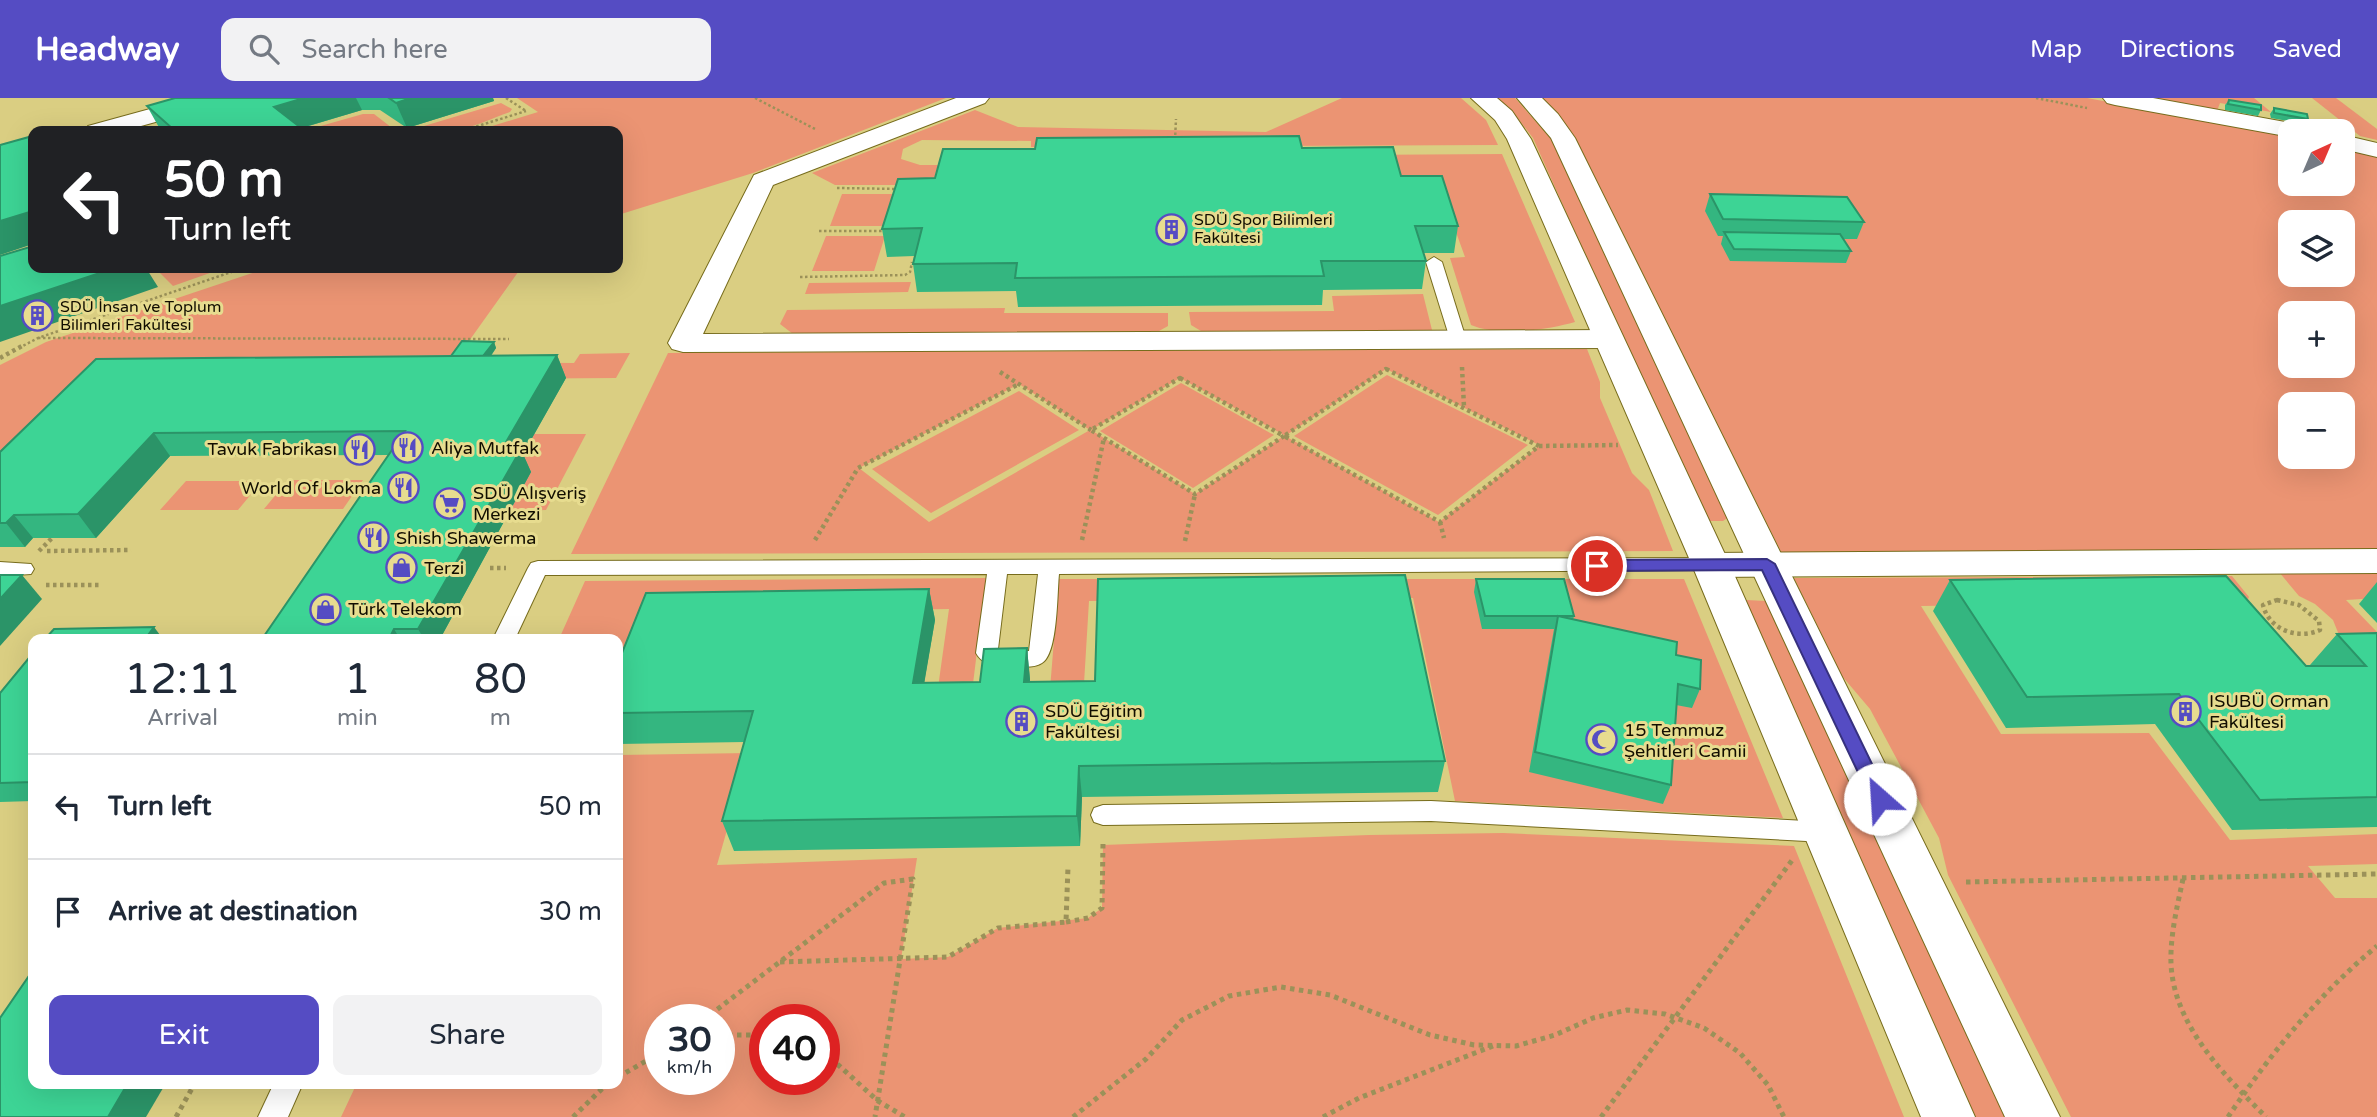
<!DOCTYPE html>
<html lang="en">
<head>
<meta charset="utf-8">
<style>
	:root { --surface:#fff; --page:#f2f2f3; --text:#1f2937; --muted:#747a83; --line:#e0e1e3; --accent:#554cc3 }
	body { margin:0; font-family:"Varela Round",sans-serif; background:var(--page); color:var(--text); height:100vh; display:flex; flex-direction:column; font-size:26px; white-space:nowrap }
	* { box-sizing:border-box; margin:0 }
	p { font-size:23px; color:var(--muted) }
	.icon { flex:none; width:38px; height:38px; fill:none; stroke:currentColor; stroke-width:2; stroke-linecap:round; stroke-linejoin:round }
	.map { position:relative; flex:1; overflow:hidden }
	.panel { position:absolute; left:28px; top:536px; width:595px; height:455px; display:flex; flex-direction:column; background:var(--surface); border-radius:14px; box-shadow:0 7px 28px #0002 }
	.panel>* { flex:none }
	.banner { position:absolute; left:28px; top:28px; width:595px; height:147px; border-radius:14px; box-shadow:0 7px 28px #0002; background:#202124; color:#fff; overflow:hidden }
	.needle { width:46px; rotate:44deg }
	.fabs { position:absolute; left:2278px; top:21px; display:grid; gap:14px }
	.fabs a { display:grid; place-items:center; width:77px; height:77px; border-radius:14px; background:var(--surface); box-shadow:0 7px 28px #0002; font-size:35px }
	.speed { position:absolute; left:644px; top:906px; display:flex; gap:14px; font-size:35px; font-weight:700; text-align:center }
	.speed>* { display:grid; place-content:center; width:91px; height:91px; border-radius:50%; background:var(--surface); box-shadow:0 7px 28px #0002; line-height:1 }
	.speed small { font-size:18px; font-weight:400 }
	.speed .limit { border:10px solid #d22; background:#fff; color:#111 }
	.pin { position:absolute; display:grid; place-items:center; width:60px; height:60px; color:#fff; margin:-30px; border:4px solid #fff; border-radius:50%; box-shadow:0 2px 7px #0007 }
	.me { position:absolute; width:77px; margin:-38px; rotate:334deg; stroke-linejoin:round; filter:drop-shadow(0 0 5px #0008) }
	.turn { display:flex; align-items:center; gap:24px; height:147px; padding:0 21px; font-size:32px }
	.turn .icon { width:91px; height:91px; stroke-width:2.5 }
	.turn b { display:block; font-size:49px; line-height:60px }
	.eta { display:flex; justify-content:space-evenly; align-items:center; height:119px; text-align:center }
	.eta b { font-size:42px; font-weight:600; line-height:49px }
	.button { display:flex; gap:14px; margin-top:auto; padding:14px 21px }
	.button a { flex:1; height:80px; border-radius:14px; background:var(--accent); color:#fff; font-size:28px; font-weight:600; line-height:80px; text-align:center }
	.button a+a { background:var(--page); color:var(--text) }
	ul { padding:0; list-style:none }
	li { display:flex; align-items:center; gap:21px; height:105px; padding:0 21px; border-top:2px solid var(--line) }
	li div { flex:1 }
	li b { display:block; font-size:26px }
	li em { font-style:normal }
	header { display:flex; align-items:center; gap:42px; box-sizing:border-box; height:98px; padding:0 35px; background:var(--accent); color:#fff }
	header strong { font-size:33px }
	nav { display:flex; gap:38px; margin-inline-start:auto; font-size:24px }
	.search { width:490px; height:63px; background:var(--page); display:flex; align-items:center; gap:18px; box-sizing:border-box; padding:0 24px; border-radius:14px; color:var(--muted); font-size:26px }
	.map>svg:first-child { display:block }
	.green { fill:#eb9473; fill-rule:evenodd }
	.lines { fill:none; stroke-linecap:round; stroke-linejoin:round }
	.lane-casing { stroke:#776c1c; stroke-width:2 }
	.street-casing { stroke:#776c1c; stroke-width:2 }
	.secondary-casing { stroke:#776c1c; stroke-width:2 }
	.path-far2 { stroke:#9b9159; stroke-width:2.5; stroke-dasharray:2.5 2.5; stroke-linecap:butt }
	.path-far1 { stroke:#9b9159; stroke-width:4.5; stroke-dasharray:3.5 3.5; stroke-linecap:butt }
	.path { stroke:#9b9159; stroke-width:5; stroke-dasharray:4.5 4.5; stroke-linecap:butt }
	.lane { fill:#fff; fill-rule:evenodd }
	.street { fill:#fff; fill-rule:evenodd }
	.secondary { fill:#fff; fill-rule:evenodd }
	.wall { fill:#34b680 }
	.shaded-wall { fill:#2b9468 }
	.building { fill:#3dd495; stroke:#2b9468; stroke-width:2 }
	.route { fill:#554cc3; stroke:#37317f; stroke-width:2 }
	.labels { text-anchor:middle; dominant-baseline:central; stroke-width:6; stroke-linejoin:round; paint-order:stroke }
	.far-poi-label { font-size:16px; fill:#120e00; stroke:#e7dc8f; text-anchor:start }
	.poi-label { font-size:18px; fill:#120e00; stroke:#e7dc8f; text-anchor:start }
</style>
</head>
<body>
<header>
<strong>Headway</strong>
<div class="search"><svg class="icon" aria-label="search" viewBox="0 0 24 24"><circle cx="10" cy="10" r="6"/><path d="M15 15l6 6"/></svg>Search here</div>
<nav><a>Map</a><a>Directions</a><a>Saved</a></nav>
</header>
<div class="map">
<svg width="2377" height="1019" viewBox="0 0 2377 1019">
	<rect width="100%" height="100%" fill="#dace82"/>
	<g class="green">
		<path d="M517,0H946L753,75L618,117V33H476L538,14Z"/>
		<path d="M1342,0H1461L1486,22L1498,47L1031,49V43L922,42L903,51L901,61L920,67H938L932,87H835L812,75L975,12L1018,29L1266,34Z"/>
		<path d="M1496,0H1515L1552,42L1729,419L1723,423H1704L1533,40L1513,14Z"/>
		<path d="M1541,0H2087L2291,38V86H2343V50L2377,57V451L1781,454L1575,41L1557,15ZM2291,124H2343V177H2291ZM2291,215H2343V268H2291ZM2291,306H2343V359H2291Z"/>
		<path d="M2145,0H2254L2271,14L2220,5L2217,13Z"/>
		<path d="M2312,0H2336L2377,31V42L2360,38Z"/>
		<path d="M501,5L512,11L510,14C486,22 447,44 424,28Z"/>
		<path d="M363,16H374L396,33H303Z"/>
		<path d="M1502,56L1575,224C1547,232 1499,239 1471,227L1450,160L1465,159L1444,101L1040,59Z"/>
		<path d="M842,96H899L888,128H830Z"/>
		<path d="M826,138H885L874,173H812Z"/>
		<path d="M155,170H224L173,188Z"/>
		<path d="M267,170H521L454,264L574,265L580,256L630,255L616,280L103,284L0,386V267L46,244Z"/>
		<path d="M911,184L908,194L805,196L809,185Z"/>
		<path d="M1423,196L1432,232L1201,233L1191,227L1189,214L1334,213L1332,198Z"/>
		<path d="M1005,210L1004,215H1168V228L1159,233L793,236L780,226L787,212Z"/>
		<path d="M1587,251L1600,284V300L1620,347L1632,375L1649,392L1673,453L571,456L668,255ZM1386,271L1539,347V348L1439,424L1285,338ZM1180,280L1284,337V338L1195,396L1091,332ZM1019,286L1090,332L929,424L859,370Z"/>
		<path d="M1387,277L1528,347L1438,417L1294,338Z"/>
		<path d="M1181,285L1274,337L1193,390L1100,333Z"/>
		<path d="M1019,293L1079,332L931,415L872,371Z"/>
		<path d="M534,336H586L546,412L510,413L513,374Z"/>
		<path d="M288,382H363L343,411H264Z"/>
		<path d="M186,383H262L238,412H160Z"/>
		<path d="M2377,473V500L2346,502L2377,534V577L2339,537L2333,522L2315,506L2299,498L2279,474Z"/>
		<path d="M2232,478L2249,499L2247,503L1921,508L2001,636L2149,635L2230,742L2377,736V766L2308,768L2335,800H2377V1019H2071L1948,777L1939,740L1870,611L1842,578L1794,480Z"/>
		<path d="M986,480L971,602L936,604L949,511L649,516L618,594V541H559L585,483Z"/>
		<path d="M1059,481H1684L1783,720L1455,703L1413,500L1089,503L1083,602L1049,603Z"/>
		<path d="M1746,502L1766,503L2012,1019H1972L1742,508Z"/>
		<path d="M749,655L717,767L917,760L901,861L948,859L998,830L1088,820L1102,810L1103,747L1369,737L1503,735L1794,748L1904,1019H341L357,985H618V657ZM660,922H719V982H660ZM765,922H824V982H765Z"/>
	</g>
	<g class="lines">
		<defs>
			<g id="lane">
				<path d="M1434,159L1442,164L1466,241L1464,245L1458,246L1450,241L1426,164Z"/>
				<path d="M1711,460L1718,462L1721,467L1718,472L1059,476C1057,495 1058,556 1042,565C1033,571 1020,568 1010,568C995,567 984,569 976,555L987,476L545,477L515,541H493L528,470L531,465L538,463ZM1007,476H1038L1029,553L998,551Z"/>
				<path d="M0,464L31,466L34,471L31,476L0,478Z"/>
				<path d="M1431,703L1825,724L1834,727L1837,734L1834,741L1825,744L1431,723L1103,727L1094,724L1091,717L1094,710L1103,707Z"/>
				<path d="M274,985H303L288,1019H258Z"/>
			</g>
			<g id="street">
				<path d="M190,0H228L224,5L123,33H85L88,28Z"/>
				<path d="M956,0H989L985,5L773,87L703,236L1609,232L1620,235L1624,241L1620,247L1609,250L683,254L672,251L668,245L754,77Z"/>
				<path d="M2103,0H2153L2296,26L2305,28L2308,33H2291V39L2115,7L2107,5Z"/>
				<path d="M2343,37L2377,45V59L2343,51Z"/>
				<path d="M2377,451V475L1711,479L1698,476L1692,467L1698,458L1711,455Z"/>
			</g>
			<g id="secondary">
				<path d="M1471,0H1497L1512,13L1531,41L1730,467L1975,1019H1921L1692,467L1507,41L1495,22Z"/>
				<path d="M1517,0H1542L1558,16L1575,40L2060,1019H2005L1551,40Z"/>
			</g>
		</defs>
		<use href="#lane" class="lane-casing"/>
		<use href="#street" class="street-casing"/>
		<use href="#secondary" class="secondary-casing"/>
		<g class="path-far2">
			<path d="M506,0L526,13"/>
			<path d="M755,0L815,31"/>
			<path d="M2036,0L2087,10"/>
			<path d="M417,31L420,33"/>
			<path d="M462,33L526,13"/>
			<path d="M1175,42L1176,21"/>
			<path d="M837,90L899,91"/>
			<path d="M819,133H884"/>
			<path d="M800,179L905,177L910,174L912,164"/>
			<path d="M38,240L509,241"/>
			<path d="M19,250L38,240L243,170"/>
		</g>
		<g class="path-far1">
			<path d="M0,260L22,248"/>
			<path d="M1462,269L1464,309"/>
			<path d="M1386,271L1539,348L1440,424L1284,338Z"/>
			<path d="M1000,274L1091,332"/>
			<path d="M1180,280L1284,338L1195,396L1091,332Z"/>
			<path d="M1539,348L1618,347"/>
			<path d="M1440,424L1444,440"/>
			<path d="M815,442L858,370L1019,286"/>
			<path d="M1082,442L1104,340"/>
			<path d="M1185,443L1195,396"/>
			<path d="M39,453L55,437"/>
			<path d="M47,453L131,452"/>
			<path d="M490,470H506"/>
			<path d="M46,487H102"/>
			<path d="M2277,502L2299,507L2319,523L2320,532C2298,542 2269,532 2263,507Z"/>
		</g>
		<g class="path">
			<path d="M2183,781C2177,809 2170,838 2171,866C2174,928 2225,978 2266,1019"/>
			<path d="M1966,784L2377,776"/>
			<path d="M1066,824L1088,820L1102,810L1103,746"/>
			<path d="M780,864L948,859L998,830L1066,824L1068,769"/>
			<path d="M703,922L884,785L913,781L875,1019"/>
			<path d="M719,937H765"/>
			<path d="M824,954L878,1003L905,1019"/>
			<path d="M618,979L660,955"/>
			<path d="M176,1019L195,985"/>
			<path d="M573,1019L608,985"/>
			<path d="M1073,1019L1146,961L1182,922L1229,898L1281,889L1330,897L1430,937L1474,947L1516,948L1555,937L1593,920L1627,912L1665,916L1704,930L1740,955L1768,987L1784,1019"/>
			<path d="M1323,1019L1359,1000L1493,948"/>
			<path d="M1601,1019L1793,761"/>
			<path d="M2228,1019C2271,955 2318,897 2377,848"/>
		</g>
		<use href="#lane" class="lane"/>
		<use href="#street" class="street"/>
		<use href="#secondary" class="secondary"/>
	</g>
	<g class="wall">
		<path d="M175,0H493L494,3L407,30L380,12H362L302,30L305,33H161L147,8Z"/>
		<path d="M2229,2L2261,12L2258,18L2225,12V7Z"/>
		<path d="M2274,10L2308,21L2305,26L2271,20L2270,16Z"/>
		<path d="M1302,50L1401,78L1458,128L1454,155H1424L1426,163L1422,191L1323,192L1322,207L1018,209L1016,193L917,194L913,166L914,158L887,159L882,131Z"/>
		<path d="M1710,96L1864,124L1857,141H1843L1851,153L1846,165L1730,163L1721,146L1723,138H1718L1705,113Z"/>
		<path d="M494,244L496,250L491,258L557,257L566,280L523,356L531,374L440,541H262L389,357L170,358L96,440H33L25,449H0V354L451,258Z"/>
		<path d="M1476,481L1574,518L1573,522L1676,557L1700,591L1692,610L1676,607L1671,687L1663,706L1529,674L1554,531H1482L1474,494Z"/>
		<path d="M1950,482L2306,568H2312L2310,567L2337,536L2377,535V729L2232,732L2155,626L2006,630L1933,513Z"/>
		<path d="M2377,484V525L2359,506Z"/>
		<path d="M929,491L935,522L924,585L980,584L1027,550L1030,583L1445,663L1438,694L1082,699L1080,748L734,753L722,723L745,644L618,646V565Z"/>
		<path d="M33,555V703L0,704V595Z"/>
	</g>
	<g class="shaded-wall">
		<path d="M304,0H356L362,12L291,33L274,9Z"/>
		<path d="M411,0H493L494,3L407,30L396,5Z"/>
		<path d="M33,113V146L0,157V123Z"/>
		<path d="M115,170H146L158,189L0,244V208Z"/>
		<path d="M494,244L496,250L485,266L482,259Z"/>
		<path d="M557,257L566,280L523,356L531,374L440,541H424L418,531L502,351Z"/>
		<path d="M154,335L170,358L96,440L78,416Z"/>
		<path d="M14,417L33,440L25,449L6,425Z"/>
		<path d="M22,477L42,501L0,548V501Z"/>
		<path d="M929,491L935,522L919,616L913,585Z"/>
		<path d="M154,529L163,541H145Z"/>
		<path d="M394,531L400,541H389Z"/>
		<path d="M1027,550L1030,581L1027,614L1024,584Z"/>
		<path d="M1079,668L1082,699L1080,748L1077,718Z"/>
		<path d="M128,985H166L146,1019H108Z"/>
	</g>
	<g class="building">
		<path d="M175,0H304L274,9L305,33H166L173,31L147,8Z"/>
		<path d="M389,0H411L396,5Z"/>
		<path d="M2229,2L2261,7V12L2228,6Z"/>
		<path d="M2274,10L2307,16L2308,21L2274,15Z"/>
		<path d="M1299,38L1302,50L1393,49L1401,78H1442L1458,128H1415L1426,163H1321L1324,178L1015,180L1017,165L913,166L922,130L882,131L898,81L935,80L943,51H1035L1037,40Z"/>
		<path d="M29,39L33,45V113L0,123V47Z"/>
		<path d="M1710,96L1847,99L1864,124L1723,121Z"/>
		<path d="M1724,134L1840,136L1851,153L1734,151Z"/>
		<path d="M33,148V170H115L0,208V158Z"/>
		<path d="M462,243L494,244L483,258H451Z"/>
		<path d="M557,257L502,351H521L418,531H394L389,541H262L405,333L154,335L78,416L14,417L6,425H0V354L96,261Z"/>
		<path d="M0,477H22L0,501Z"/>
		<path d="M1405,477L1445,663L1079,668L1077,718L722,723L753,613L618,615V565L646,495L929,491L913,585L980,584L984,551L1027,550L1024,584L1095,583L1098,481Z"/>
		<path d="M2226,478L2306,568H2366L2337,536L2377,535V699L2260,702L2179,596L2027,599L1950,482Z"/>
		<path d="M1476,481H1564L1574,518H1485Z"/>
		<path d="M1558,518L1677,544L1676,557L1701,562L1700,591L1678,586L1671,687L1535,654Z"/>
		<path d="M154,529L145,541H45L54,531Z"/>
		<path d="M33,555V684L0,685V595Z"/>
		<path d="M33,872V985H128L108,1019H0V920Z"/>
	</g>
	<path class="route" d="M1767,461L1775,466L1889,701L1886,706L1880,708L1873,706L1762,472L1597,473L1589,468L1597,462Z"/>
	<defs>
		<symbol id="building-ring" viewBox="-11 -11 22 22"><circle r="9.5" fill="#e7dc8f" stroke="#554cc3" stroke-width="1.5"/><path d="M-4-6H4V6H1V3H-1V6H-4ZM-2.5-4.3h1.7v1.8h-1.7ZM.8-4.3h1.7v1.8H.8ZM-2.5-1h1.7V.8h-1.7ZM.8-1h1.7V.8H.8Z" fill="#554cc3"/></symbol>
		<symbol id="restaurant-ring" viewBox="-11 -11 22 22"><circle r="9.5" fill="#e7dc8f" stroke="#554cc3" stroke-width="1.5"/><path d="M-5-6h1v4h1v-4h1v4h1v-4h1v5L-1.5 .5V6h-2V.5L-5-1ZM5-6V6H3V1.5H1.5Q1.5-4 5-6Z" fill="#554cc3"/></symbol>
		<symbol id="supermarket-ring" viewBox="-11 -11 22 22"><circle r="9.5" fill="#e7dc8f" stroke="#554cc3" stroke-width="1.5"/><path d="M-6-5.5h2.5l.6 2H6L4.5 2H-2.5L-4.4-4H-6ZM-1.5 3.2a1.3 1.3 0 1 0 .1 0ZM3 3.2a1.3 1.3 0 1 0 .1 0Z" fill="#554cc3"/></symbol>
		<symbol id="shop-ring" viewBox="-11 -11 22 22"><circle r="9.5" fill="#e7dc8f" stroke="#554cc3" stroke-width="1.5"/><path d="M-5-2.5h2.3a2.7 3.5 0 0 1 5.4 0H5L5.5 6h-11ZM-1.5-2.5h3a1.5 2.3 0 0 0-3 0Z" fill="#554cc3"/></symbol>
		<symbol id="mosque-ring" viewBox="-11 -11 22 22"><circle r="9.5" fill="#e7dc8f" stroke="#554cc3" stroke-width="1.5"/><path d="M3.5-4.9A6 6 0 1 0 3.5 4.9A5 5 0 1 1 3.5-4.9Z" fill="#554cc3"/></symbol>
	</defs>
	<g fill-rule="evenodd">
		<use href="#building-ring" x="1154" y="114" width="35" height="35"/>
		<use href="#building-ring" x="20" y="200" width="35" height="35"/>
		<use href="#restaurant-ring" x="390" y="332" width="35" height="35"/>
		<use href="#restaurant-ring" x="342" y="334" width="35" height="35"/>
		<use href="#restaurant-ring" x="386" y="372" width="35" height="35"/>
		<use href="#supermarket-ring" x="432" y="388" width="35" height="35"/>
		<use href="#restaurant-ring" x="356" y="422" width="35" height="35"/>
		<use href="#shop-ring" x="384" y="452" width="35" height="35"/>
		<use href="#shop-ring" x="308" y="494" width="35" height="35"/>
		<use href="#building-ring" x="2168" y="596" width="35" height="35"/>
		<use href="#building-ring" x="1004" y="606" width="35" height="35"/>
		<use href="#mosque-ring" x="1584" y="624" width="35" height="35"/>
	</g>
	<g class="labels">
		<g class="far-poi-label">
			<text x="1194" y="122">SDÜ Spor Bilimleri<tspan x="1194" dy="18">Fakültesi</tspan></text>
			<text x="60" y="209">SDÜ İnsan ve Toplum<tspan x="60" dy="18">Bilimleri Fakültesi</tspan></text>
		</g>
		<g class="poi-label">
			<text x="431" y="350">Aliya Mutfak</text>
			<text x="337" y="351" text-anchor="end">Tavuk Fabrikası</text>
			<text x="381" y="390" text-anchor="end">World Of Lokma</text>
			<text x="473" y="395">SDÜ Alışveriş<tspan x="473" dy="21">Merkezi</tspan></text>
			<text x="396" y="440">Shish Shawerma</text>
			<text x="424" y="470">Terzi</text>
			<text x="348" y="511">Türk Telekom</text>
			<text x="2209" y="603">ISUBÜ Orman<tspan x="2209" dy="21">Fakültesi</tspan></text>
			<text x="1045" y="613">SDÜ Eğitim<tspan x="1045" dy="21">Fakültesi</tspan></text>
			<text x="1624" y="632">15 Temmuz<tspan x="1624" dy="21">Şehitleri Camii</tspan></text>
		</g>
	</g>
</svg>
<div class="fabs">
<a><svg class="needle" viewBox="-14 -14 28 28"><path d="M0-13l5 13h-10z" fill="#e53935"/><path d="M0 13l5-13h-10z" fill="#747a83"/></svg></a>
<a><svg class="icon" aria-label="layers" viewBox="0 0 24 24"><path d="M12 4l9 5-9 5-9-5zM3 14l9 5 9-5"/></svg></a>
<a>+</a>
<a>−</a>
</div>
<div class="speed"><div>30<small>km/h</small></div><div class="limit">40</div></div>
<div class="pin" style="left:1597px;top:468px;background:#d93025"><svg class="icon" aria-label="arrive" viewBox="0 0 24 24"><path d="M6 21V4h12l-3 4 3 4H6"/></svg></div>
<svg class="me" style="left:1880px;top:701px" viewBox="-20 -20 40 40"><circle r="19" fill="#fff"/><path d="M0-13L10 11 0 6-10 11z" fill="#554cc3"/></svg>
<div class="banner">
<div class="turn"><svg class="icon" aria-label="left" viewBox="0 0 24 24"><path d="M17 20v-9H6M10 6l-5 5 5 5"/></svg><div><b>50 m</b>Turn left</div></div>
</div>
<section class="panel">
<div class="eta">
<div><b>12:11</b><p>Arrival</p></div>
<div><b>1</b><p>min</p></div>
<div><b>80</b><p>m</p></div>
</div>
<ul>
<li><svg class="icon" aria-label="left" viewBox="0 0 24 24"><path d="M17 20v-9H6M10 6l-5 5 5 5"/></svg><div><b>Turn left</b></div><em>50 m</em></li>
<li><svg class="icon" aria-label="arrive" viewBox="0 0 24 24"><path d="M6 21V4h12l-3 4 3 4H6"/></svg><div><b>Arrive at destination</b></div><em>30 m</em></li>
</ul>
<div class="button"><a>Exit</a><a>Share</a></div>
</section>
</div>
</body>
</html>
